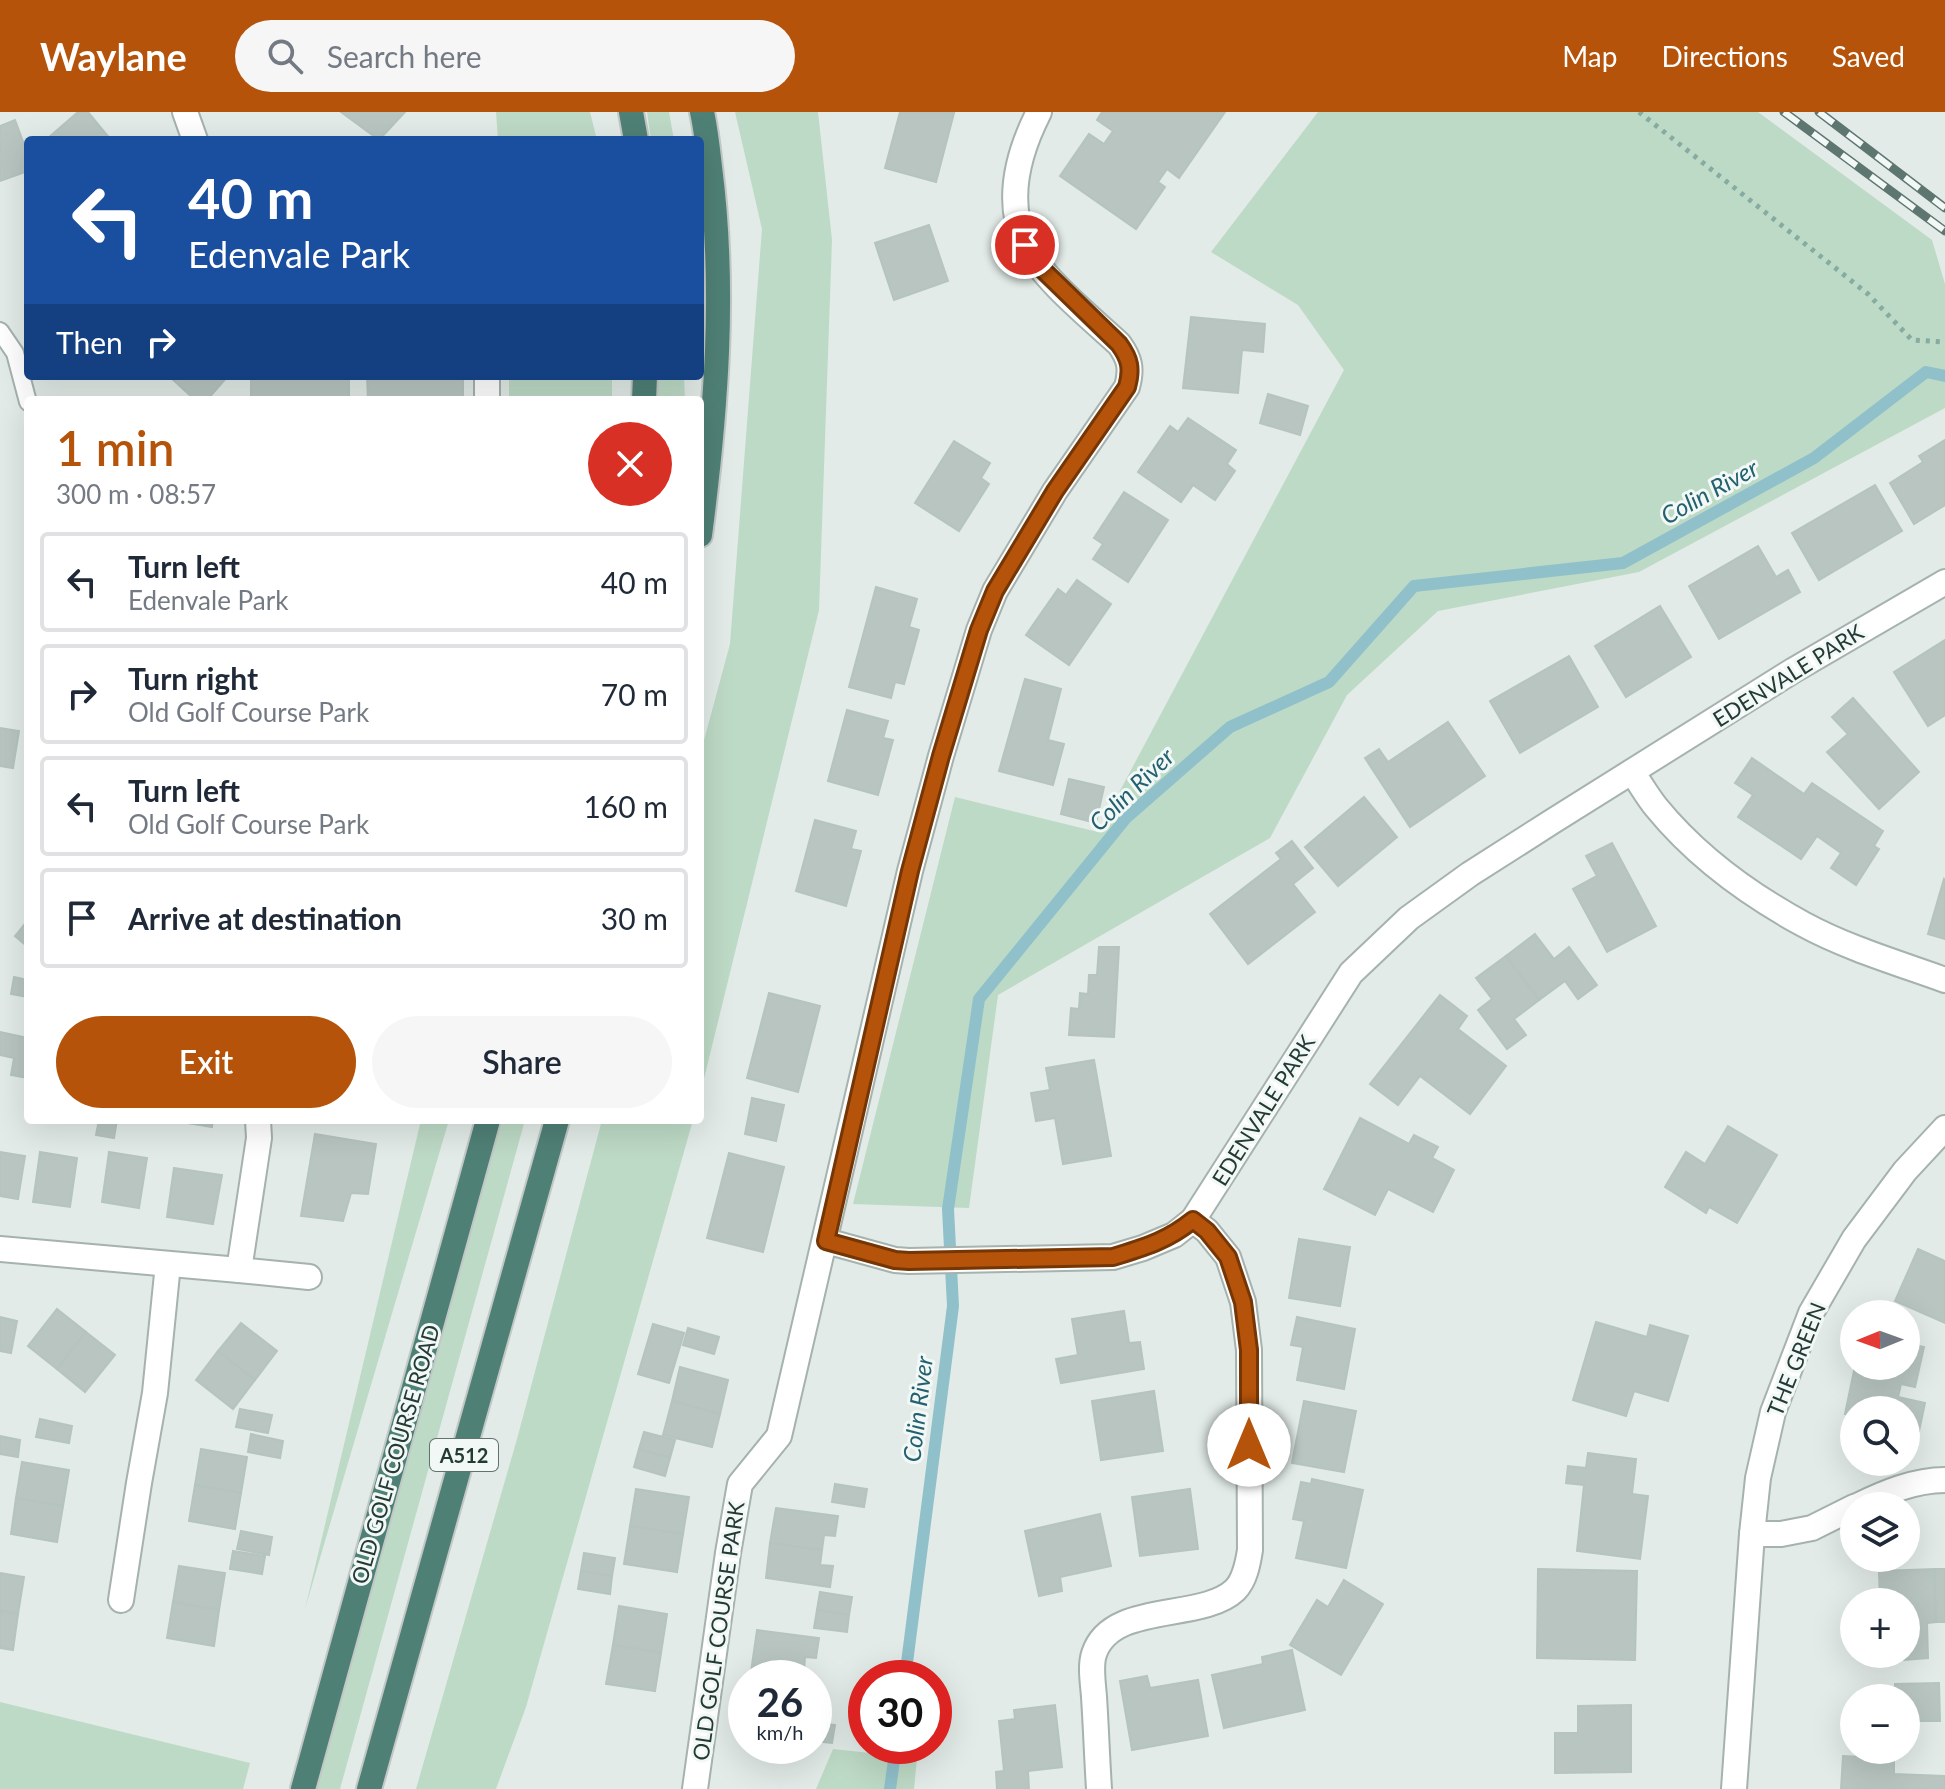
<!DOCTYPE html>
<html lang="en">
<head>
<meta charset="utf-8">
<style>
	:root { --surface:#fff; --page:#f6f6f7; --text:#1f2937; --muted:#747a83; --line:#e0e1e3; --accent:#b45309 }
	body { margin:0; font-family:Lato,sans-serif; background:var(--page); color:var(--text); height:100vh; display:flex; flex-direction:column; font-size:30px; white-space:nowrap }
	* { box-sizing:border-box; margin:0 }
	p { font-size:26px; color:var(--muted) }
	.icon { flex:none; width:44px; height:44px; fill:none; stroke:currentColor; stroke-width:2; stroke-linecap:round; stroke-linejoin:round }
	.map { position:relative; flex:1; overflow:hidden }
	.drawer { position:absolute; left:24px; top:284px; width:680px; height:728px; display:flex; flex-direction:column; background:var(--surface); border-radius:8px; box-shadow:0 8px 32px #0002 }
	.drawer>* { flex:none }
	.top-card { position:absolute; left:24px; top:24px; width:680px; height:244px; border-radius:8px; box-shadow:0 8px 32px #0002; background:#1a4fa0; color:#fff; overflow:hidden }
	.needle { width:52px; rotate:269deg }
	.buttons { position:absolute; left:1840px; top:1188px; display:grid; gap:16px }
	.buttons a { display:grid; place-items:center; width:80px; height:80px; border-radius:50%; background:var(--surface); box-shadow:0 8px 32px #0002; font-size:40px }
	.speed { position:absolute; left:728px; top:1548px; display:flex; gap:16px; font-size:40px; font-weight:700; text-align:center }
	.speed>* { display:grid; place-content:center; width:104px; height:104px; border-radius:50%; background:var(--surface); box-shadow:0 8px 32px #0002; line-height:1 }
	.speed small { font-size:20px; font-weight:400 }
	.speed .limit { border:12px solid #d22; background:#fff; color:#111 }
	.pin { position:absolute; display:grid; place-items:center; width:68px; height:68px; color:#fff; margin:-34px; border:4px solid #fff; border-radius:50%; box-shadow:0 2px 8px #0007 }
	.me { position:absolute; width:88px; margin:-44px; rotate:0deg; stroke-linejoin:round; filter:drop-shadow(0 0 6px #0008) }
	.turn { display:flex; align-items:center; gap:28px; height:168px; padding:0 32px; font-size:36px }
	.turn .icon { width:104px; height:104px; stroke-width:2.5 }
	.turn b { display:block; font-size:56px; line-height:68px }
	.then { display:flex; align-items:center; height:76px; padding:0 32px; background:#0003; gap:16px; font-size:30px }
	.round { display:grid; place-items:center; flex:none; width:84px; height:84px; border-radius:42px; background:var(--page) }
	.headline { display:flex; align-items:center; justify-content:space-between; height:136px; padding:0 32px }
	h1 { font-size:48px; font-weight:600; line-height:60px; color:var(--accent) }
	.primary-button { display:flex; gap:16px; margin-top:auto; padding:16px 32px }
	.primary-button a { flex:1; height:92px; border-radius:48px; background:var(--accent); color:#fff; font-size:32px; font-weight:600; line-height:92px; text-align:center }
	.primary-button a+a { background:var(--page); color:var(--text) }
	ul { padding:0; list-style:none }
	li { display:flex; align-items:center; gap:24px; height:100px; margin:0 16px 12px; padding:0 16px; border:4px solid var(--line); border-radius:8px }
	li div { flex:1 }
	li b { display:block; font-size:30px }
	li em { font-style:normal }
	header { display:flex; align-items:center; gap:48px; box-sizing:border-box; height:112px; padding:0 40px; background:var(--accent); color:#fff }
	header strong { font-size:38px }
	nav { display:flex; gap:44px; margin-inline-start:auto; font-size:28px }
	.search { width:560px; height:72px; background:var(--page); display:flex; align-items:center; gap:20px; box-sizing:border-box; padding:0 28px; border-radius:44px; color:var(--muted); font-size:30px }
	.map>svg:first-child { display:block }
	.green { fill:#bddac6 }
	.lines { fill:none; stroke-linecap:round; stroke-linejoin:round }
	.stream { stroke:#90c0ca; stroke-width:12 }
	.building { fill:#b8c5c0; stroke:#b5c4be; stroke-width:2 }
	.service-casing { stroke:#a5b2ae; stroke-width:20 }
	.minor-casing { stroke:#a5b2ae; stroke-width:28 }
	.trunk-casing { stroke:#c2c8c6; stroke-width:28 }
	.path { stroke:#86aba1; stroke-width:5; stroke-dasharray:4 6; stroke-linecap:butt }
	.service { stroke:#fff; stroke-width:16 }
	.minor { stroke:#fff; stroke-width:24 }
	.trunk { stroke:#4f8076; stroke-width:24 }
	.rail-casing { stroke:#5e7670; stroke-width:9 }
	.rail { stroke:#f2f8f5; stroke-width:6; stroke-dasharray:18; stroke-linecap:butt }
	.route-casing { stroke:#753606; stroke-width:20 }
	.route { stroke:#b45309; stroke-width:14 }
	.labels { text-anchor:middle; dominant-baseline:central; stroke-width:6; stroke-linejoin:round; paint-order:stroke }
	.shield { fill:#f2f8f5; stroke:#62736f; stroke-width:2 }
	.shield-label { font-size:20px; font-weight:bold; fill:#243a35 }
	.street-label { font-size:22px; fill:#243a35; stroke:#f2f8f5 }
	.water-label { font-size:24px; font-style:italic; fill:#246170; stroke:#f2f8f5 }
</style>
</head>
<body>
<header>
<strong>Waylane</strong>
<div class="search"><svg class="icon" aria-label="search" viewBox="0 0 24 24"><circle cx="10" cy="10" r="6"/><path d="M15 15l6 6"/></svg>Search here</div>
<nav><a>Map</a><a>Directions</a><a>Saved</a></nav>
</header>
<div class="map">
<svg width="1945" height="1677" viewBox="0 0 1945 1677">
	<rect width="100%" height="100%" fill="#e2ebe7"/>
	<g class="green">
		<path d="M496,0H590L597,28H498Z"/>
		<path d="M647,0H669L674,28H651Z"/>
		<path d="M735,0H818L832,128L819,498L700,983V643L730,532L762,117Z"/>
		<path d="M1318,0H1758L1932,128L1945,172V296L1639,460L1438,499L1347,583L1270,726L998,883L969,1096L853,1092L955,685L1098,720L1344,258L1298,193L1211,140Z"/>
		<rect x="509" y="264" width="103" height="24"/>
		<path d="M658,264H684L685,288H658Z"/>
		<path d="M421,1008H449L305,1497Z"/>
		<path d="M500,1008H525L340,1677H314Z"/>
		<path d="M602,1008H693L526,1595L496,1677H416L517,1327Z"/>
		<path d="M0,1590L250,1651L243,1677H0Z"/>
		<path d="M833,1637L917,1646L914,1677H816Z"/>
	</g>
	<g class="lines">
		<g class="stream">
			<path d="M905,1566L953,1194L948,1097L979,887L1126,706L1230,615L1329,570L1414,474L1623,451L1814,346L1926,260L1945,264"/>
			<path d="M890,1677L896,1634"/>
		</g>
	</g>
	<g class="building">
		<path d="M78,0H88L111,28H50L48,26Z"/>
		<path d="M341,0H405L379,28Z"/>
		<path d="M900,0L954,1L936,70L885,56Z"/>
		<path d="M1102,0H1225L1179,66L1167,57L1158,70L1165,75L1136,117L1060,64L1089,22L1104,32L1113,19L1097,8Z"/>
		<path d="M15,8L28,43V59L0,69V14Z"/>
		<path d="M929,113L948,169L894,188L875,131Z"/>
		<path d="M1191,205L1265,212L1263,240L1242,238L1238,281L1183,276Z"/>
		<path d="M169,264H228L207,288H195Z"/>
		<rect x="251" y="264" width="98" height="24"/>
		<path d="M367,264H463V288H368Z"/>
		<path d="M1268,282L1308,294L1300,323L1260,311Z"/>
		<path d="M1188,306L1236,338L1227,352L1235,359L1215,388L1193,373L1181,390L1138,360L1170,314L1178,320Z"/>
		<path d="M1945,328V393L1914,412L1890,371L1923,350L1919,344Z"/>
		<path d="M954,329L990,351L981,366L989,372L959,419L915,391Z"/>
		<path d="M1875,373L1902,419L1819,468L1792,421Z"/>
		<path d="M1124,380L1168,408L1128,470L1093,447L1103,432L1094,426Z"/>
		<path d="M1758,434L1776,465L1788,458L1800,480L1719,527L1689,474Z"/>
		<path d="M1077,468L1111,492L1069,553L1026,523L1058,477L1066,483Z"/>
		<path d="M876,475L917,487L909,515L919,518L904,572L895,570L891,586L849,575Z"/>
		<path d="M1660,494L1691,545L1626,585L1595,534Z"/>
		<path d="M1945,528V603L1928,614L1894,560Z"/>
		<path d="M1569,544L1598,595L1520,641L1490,589Z"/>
		<path d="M1025,567L1061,577L1048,628L1064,632L1053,673L999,659Z"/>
		<path d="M1853,586L1919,660L1879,697L1827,640L1848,622L1832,605Z"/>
		<path d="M847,598L888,609L883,626L893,628L878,683L828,669Z"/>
		<path d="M1448,610L1485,664L1410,715L1365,646L1379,637L1388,650Z"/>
		<path d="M0,616L19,619L13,656L0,654Z"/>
		<path d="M1752,646L1804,682L1812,671L1883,719L1874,734L1879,737L1856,773L1831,756L1841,741L1817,724L1801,747L1738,705L1753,683L1735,671Z"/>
		<path d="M1069,667L1104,675L1096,711L1061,702Z"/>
		<path d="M1364,685L1397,725L1338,774L1305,735Z"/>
		<path d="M815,708L856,719L851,737L861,739L846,794L796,779Z"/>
		<path d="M1292,729L1313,756L1293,772L1315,800L1248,852L1210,802L1281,747L1276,741Z"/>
		<path d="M1612,731L1656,814L1607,840L1573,777L1597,764L1586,744Z"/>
		<path d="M1944,767L1945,768V827L1928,822Z"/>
		<path d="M28,808V835L15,824Z"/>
		<path d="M1535,822L1554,847L1569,835L1597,873L1578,887L1565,869L1539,888L1506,844Z"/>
		<path d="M1099,835H1119L1114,925L1069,923L1071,896L1079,897L1080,881L1088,882L1089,863H1097Z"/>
		<path d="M1506,844L1539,888L1514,907L1526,923L1507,937L1478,898L1492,887L1476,866Z"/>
		<path d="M14,865L28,868V885L11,882Z"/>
		<path d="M769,881L820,894L798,980L747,966Z"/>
		<path d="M1440,883L1467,904L1458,917L1506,954L1470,1002L1420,964L1398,993L1370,972Z"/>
		<path d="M0,920L28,926V966L11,963L14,946L0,943Z"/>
		<path d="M1094,948L1111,1044L1063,1052L1055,1006L1036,1009L1031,981L1050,978L1046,956Z"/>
		<path d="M752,986L784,993L776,1029L745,1022Z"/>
		<path d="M1360,1006L1409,1032L1414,1023L1438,1035L1432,1046L1454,1058L1433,1100L1388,1077L1375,1103L1324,1077Z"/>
		<path d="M99,1008H117L114,1026L96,1023Z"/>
		<path d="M170,1008H213L212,1015Z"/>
		<path d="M1728,1014L1777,1043L1737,1111L1709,1095L1706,1101L1665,1075L1686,1040L1705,1052Z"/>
		<path d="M315,1022L376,1032L368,1082L351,1081L343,1109L301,1104Z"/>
		<path d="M0,1040L25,1044L18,1087L0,1084Z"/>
		<path d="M40,1040L77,1046L70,1095L33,1090Z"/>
		<path d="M109,1040L147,1046L139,1096L102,1090Z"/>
		<path d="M729,1041L784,1055L763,1140L707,1126Z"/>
		<path d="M174,1056L222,1063L213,1112L167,1105Z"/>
		<path d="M1299,1127L1350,1135L1340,1194L1289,1186Z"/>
		<path d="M1918,1137L1945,1149V1211L1895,1189Z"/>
		<path d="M57,1197L86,1220L57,1257L28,1234Z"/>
		<path d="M1124,1199L1129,1231L1140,1230L1144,1257L1061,1271L1056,1247L1078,1243L1072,1207Z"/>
		<path d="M0,1205L17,1209L11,1241L0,1239Z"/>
		<path d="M1297,1205L1355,1217L1344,1277L1297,1268L1303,1235L1291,1233Z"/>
		<path d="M1596,1210L1647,1225L1650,1213L1688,1224L1668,1289L1634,1279L1626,1304L1573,1288Z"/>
		<path d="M241,1211L277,1239L255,1268L218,1239Z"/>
		<path d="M653,1212L684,1221L669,1271L638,1262Z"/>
		<path d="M688,1216L719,1225L714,1242L683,1233Z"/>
		<path d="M86,1220L115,1243L85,1280L57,1257Z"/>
		<path d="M1906,1231L1924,1235L1915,1275L1901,1272L1898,1285L1925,1291L1919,1319L1906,1316V1298H1854V1305L1845,1302L1855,1254H1906Z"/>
		<path d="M218,1239L255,1268L233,1297L196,1268Z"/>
		<path d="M680,1255L728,1268L720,1302L672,1289Z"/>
		<path d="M1154,1279L1163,1339L1101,1348L1092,1289Z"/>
		<path d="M672,1289L720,1302L712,1335L663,1323Z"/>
		<path d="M1304,1289L1356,1299L1344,1360L1292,1351Z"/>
		<path d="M240,1297L272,1303L268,1321L236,1315Z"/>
		<path d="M40,1307L72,1314L69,1331L36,1325Z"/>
		<path d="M644,1320L675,1328L670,1346L639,1337Z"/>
		<path d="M251,1322L283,1329L280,1346L248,1340Z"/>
		<path d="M0,1324L20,1328L18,1345L0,1342Z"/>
		<path d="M201,1337L247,1345L241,1381L195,1373Z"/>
		<path d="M639,1337L670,1346L665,1364L634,1355Z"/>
		<path d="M1588,1341L1636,1347L1632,1382L1648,1384L1640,1447L1577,1439L1584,1373L1566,1371L1568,1354L1586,1356Z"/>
		<path d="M22,1350L69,1358L63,1394L16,1386Z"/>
		<path d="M1312,1367L1363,1378L1346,1456L1296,1446L1304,1409L1293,1407L1301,1370L1311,1372Z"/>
		<path d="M835,1372L867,1377L864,1395L832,1390Z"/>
		<path d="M195,1373L241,1381L235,1417L189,1409Z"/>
		<path d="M636,1377L689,1385L683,1422L630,1414Z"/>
		<path d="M1190,1377L1198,1437L1140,1444L1132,1385Z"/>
		<path d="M16,1386L63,1394L57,1430L11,1422Z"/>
		<path d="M776,1396L838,1404L835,1424L824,1423L822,1438L770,1431Z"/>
		<path d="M1100,1402L1111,1454L1060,1465L1062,1479L1039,1484L1025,1419Z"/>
		<path d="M630,1414L683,1422L677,1460L624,1452Z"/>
		<path d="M241,1419L272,1425L269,1443L237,1437Z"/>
		<path d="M770,1431L822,1438L820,1453L833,1454L830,1475L766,1466Z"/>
		<path d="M233,1439L265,1444L262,1462L230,1457Z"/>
		<path d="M584,1441L615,1446L612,1464L581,1459Z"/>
		<path d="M179,1454L225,1461L219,1498L173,1490Z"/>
		<path d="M1538,1457L1637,1459L1635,1548L1537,1546Z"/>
		<path d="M1934,1457H1945V1510H1936Z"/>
		<path d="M1934,1457L1936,1510L1927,1511L1928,1546L1904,1548L1903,1542H1906V1490H1880L1879,1459Z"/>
		<path d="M581,1459L612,1464L610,1482L578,1477Z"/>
		<path d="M0,1461L24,1465L18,1502L0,1499Z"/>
		<path d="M1344,1468L1383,1492L1341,1563L1290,1533L1317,1488L1328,1495Z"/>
		<path d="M820,1480L852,1485L849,1503L817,1498Z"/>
		<path d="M173,1490L219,1498L214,1534L167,1526Z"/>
		<path d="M619,1494L667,1502L661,1541L613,1533Z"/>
		<path d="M817,1498L849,1503L847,1520L814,1516Z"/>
		<path d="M0,1499L18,1502L13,1538L0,1536Z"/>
		<path d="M757,1518L819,1526L816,1546L805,1545L804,1560L752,1553Z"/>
		<path d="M613,1533L661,1541L655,1579L606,1572Z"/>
		<path d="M1292,1538L1305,1598L1224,1616L1212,1563L1263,1552L1262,1545Z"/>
		<path d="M752,1553L804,1560L803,1566H750Z"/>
		<path d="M1147,1564L1150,1576L1198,1568L1208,1624L1132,1638L1120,1569Z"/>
		<path d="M1939,1571L1940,1609H1906V1586H1895V1572Z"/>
		<path d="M1055,1593L1062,1655L1028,1659L1029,1677H997L996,1660L1004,1659L999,1609L1015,1607L1014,1598Z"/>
		<path d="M1631,1593V1660L1555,1661V1621H1578V1594Z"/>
		<path d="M814,1610L835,1613L832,1631L814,1629Z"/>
		<path d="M1843,1644L1894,1647V1662L1945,1664V1677H1841Z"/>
	</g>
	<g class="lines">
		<defs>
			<path id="service" d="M0,219L15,241L28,290"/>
			<g id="minor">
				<path d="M185,0L195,28"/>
				<path d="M487,264V288"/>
				<path d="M1632,660C1640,671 1647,684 1656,695C1696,744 1748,782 1803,812C1847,836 1898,851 1945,868"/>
				<path d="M826,1129L895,1148L909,1149L1113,1145L1143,1136L1174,1123L1193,1108L1351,861L1409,806L1470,762L1553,709L1794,558L1945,470"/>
				<path d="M0,1137L239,1158L259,1026L258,1008"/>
				<path d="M239,1158L309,1165"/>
				<path d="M1857,1394C1884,1381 1914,1368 1945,1368"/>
				<path d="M1854,1395L1812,1416L1781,1422H1752L1758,1366L1773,1300L1811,1201L1854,1127L1905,1059L1945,1016"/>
				<path d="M121,1488L139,1371L155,1281L168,1152"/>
				<path d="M695,1677L728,1441L740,1372L779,1324L910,759L941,644L979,518L995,479L1055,379L1127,275C1132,257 1130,247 1119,232C1092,207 1040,165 1025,132C1005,88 1018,41 1039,0"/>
				<path d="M1099,1677C1097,1646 1096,1615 1094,1585C1093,1571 1090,1554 1094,1542C1111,1489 1201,1510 1235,1478C1245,1468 1248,1451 1250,1438L1249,1238L1243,1190L1228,1145L1207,1119L1193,1108"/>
				<path d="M1734,1677L1752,1422"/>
			</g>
			<g id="trunk">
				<path d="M631,0L636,28"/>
				<path d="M644,288L645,264"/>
				<path d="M700,423C716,301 726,178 710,55C708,37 706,18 702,0"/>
				<path d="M303,1677L488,1008"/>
				<path d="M369,1677L557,1008"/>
			</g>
		</defs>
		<use href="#service" class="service-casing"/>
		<use href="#minor" class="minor-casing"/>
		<use href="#trunk" class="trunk-casing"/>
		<path class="path" d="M1639,0L1868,182L1912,228L1945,230"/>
		<use href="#service" class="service"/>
		<use href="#minor" class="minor"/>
		<use href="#trunk" class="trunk"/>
		<defs>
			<g id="rail">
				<path d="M1784,0L1945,119"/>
				<path d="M1819,0L1945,96"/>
			</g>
		</defs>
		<use href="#rail" class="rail-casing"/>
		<use href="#rail" class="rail"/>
	</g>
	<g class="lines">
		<defs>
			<path id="route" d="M1025,133L1044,159L1119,232C1130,247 1132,257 1127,275L1055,379L995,479L979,518L941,644L910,759L826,1129L895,1148L909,1149L1113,1145C1145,1135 1167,1129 1193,1108L1207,1119L1228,1145L1243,1190L1249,1238V1333"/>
		</defs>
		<use href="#route" class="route-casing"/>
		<use href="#route" class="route"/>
	</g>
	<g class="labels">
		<rect class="shield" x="430" y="1327" width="68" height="32" rx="6"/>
		<g class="shield-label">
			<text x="464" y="1343">A512</text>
		</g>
		<g class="street-label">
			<text transform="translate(1788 563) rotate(-32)">EDENVALE PARK</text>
			<text transform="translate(1263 998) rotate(-58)">EDENVALE PARK</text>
			<text transform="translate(1796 1247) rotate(-68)">THE GREEN</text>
			<text transform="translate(395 1342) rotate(-74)">OLD GOLF COURSE ROAD</text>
			<text transform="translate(718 1519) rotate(-82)">OLD GOLF COURSE PARK</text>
		</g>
		<g class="water-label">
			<text transform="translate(1709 379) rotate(-29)">Colin River</text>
			<text transform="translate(1131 677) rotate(-44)">Colin River</text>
			<text transform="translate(917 1297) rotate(-83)">Colin River</text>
		</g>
	</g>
</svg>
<div class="buttons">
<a><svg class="needle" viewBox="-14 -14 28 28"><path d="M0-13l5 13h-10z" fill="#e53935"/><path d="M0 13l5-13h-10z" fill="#747a83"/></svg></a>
<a><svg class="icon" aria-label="search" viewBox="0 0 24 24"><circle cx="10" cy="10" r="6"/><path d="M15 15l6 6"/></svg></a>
<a><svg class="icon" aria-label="layers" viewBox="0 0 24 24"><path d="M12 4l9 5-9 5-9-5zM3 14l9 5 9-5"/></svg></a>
<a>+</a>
<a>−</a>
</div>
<div class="speed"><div>26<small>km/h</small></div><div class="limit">30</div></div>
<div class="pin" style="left:1025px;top:133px;background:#d93025"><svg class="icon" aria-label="arrive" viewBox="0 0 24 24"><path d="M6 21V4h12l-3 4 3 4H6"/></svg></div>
<svg class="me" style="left:1249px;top:1333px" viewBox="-20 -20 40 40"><circle r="19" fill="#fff"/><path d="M0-13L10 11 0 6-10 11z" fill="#b45309"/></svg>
<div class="top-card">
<div class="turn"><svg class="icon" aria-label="left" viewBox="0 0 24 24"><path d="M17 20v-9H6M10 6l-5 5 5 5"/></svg><div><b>40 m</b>Edenvale Park</div></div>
<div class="then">Then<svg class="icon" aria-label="right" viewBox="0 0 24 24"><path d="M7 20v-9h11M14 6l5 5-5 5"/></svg></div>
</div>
<section class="drawer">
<div class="headline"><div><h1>1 min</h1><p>300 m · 08:57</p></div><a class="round" style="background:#d93025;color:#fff"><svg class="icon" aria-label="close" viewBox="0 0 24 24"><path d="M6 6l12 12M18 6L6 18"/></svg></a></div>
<ul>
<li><svg class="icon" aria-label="left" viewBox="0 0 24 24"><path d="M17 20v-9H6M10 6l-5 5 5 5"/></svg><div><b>Turn left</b><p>Edenvale Park</p></div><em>40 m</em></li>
<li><svg class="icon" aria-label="right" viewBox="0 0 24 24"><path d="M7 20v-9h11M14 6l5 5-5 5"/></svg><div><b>Turn right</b><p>Old Golf Course Park</p></div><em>70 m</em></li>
<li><svg class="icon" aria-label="left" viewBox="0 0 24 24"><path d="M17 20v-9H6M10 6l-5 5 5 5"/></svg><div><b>Turn left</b><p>Old Golf Course Park</p></div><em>160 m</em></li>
<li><svg class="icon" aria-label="arrive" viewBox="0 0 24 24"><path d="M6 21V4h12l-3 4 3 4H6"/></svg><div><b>Arrive at destination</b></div><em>30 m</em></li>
</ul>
<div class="primary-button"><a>Exit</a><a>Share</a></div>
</section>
</div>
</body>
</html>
